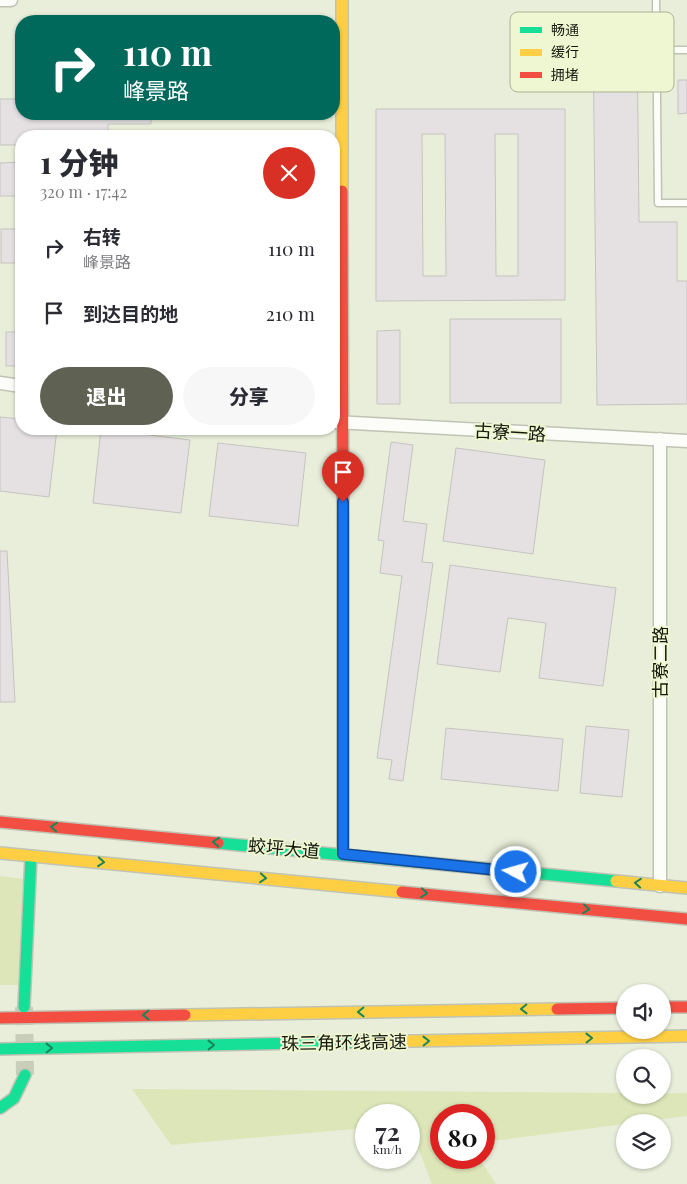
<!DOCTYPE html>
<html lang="zh">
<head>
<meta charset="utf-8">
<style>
	:root { --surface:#fff; --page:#f7f7f7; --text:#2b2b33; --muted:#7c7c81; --accent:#5f6253 }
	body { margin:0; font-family:"Playfair Display","Noto Sans SC",serif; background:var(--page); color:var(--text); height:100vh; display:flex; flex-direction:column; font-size:19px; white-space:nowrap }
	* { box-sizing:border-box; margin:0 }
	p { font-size:16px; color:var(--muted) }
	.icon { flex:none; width:28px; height:28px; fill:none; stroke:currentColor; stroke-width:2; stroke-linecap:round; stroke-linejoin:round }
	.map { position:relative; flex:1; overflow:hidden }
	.panel { position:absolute; left:15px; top:130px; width:325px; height:305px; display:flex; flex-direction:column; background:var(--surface); border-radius:20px; box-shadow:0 1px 4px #0004 }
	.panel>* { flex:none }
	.top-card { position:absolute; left:15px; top:15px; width:325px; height:105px; border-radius:20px; box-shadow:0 1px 4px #0004; background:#00695c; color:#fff; overflow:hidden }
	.controls { position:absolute; left:616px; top:984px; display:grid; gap:10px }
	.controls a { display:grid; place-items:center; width:55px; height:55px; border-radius:50%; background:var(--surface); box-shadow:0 1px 4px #0004; font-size:25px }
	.speed { position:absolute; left:355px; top:1104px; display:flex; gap:10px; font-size:25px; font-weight:700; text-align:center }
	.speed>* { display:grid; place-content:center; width:65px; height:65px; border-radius:50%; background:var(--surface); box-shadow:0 1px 4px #0004; line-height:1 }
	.speed small { font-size:12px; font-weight:400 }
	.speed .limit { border:8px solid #d22; background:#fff; color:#111 }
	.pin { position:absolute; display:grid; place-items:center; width:42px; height:42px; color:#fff; margin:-51px -21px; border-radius:50% 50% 50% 0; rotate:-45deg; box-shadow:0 0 5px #0007 }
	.pin .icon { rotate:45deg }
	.me { position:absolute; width:55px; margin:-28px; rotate:276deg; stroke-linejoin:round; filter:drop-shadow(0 0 4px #0008) }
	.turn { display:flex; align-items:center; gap:18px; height:105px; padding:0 25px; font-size:22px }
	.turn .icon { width:65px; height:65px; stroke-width:2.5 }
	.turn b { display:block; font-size:35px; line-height:42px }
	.round { display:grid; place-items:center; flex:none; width:52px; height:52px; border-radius:26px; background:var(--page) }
	.head { display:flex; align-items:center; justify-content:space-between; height:85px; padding:0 25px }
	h1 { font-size:30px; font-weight:800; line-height:38px }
	.primary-button { display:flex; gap:10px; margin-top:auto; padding:10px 25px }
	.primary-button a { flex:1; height:58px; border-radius:30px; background:var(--accent); color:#fff; font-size:20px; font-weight:800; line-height:58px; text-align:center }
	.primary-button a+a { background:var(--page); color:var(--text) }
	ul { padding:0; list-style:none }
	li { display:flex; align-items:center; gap:15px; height:65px; padding:0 25px }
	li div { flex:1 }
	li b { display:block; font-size:19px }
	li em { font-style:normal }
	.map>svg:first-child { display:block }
	.green { fill:#dce6b8 }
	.building { fill:#e5e1e2; stroke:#c5c3c0; fill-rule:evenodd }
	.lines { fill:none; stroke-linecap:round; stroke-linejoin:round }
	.secondary-tunnel { stroke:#c9cebb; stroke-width:18; stroke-dasharray:18 9; stroke-linecap:butt }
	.lane-casing { stroke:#c0c3b4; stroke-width:9 }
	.street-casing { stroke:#c0c3b4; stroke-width:15 }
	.fast-casing { stroke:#c0c3b4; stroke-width:14 }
	.slow-casing { stroke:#c0c3b4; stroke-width:14 }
	.jam-casing { stroke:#c0c3b4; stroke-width:14 }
	.lane { stroke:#fcfcf9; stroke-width:6 }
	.street { stroke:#fcfcf9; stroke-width:12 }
	.fast { stroke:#16e098; stroke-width:11 }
	.slow { stroke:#ffcf43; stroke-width:11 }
	.jam { stroke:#f24e42; stroke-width:11 }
	.oneway { stroke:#168659 }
	.route-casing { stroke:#114b97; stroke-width:12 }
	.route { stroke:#1a73e8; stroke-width:9 }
	.labels { text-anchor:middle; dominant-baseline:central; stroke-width:4; stroke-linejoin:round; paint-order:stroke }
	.street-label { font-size:18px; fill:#15170b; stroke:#eef6d2 }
	.key { fill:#eef6d2; stroke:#adb396; stroke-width:1 }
	.key-label { font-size:14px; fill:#15170b }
</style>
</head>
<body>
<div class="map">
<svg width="687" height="1184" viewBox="0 0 687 1184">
	<rect width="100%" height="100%" fill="#e9eeda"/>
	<g class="green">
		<path d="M0,876L23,879L18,985H0Z"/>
		<path d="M132,1089L625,1093V1095L687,1093V1116L484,1142V1115H441V1158H479L496,1184H432L409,1124V1115H366V1128L171,1145Z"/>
	</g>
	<g class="building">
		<path d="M637,29L639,222H677V281H687V404L597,405L593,30Z"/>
		<path d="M678,80H687V113L678,114Z"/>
		<path d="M0,99H21V114H151V124H108V136H21V145H0Z"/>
		<path d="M376,109H565V300L376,301ZM422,134H445L446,276H423ZM495,134H518V276H496Z"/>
		<path d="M21,162V196H0V163Z"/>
		<rect x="1" y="229" width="20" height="34"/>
		<rect x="450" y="319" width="111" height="84"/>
		<path d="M400,330V404H377V331Z"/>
		<rect x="6" y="332" width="15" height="34"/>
		<path d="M0,417L21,419V429H57L49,497L0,491Z"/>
		<path d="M101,429L190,440L181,513L93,503Z"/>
		<path d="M391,442L413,445L403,521L427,524L422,562L433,563L403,781L389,779L392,760L377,758L402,576L380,573L384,541L378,540Z"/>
		<path d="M218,443L306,453L298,526L209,516Z"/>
		<path d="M456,448L545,460L533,554L443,541Z"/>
		<path d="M0,551H7L15,702H0Z"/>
		<path d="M450,565L616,588L603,686L539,678L546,623L508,618L500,672L437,664Z"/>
		<path d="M586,726L629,730L622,797L580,793Z"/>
		<path d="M446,728L563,739L558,791L441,779Z"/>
	</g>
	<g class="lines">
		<path class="secondary-tunnel" d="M24,1007L25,1075"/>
		<defs>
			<g id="lane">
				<path d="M656,0L658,203H687"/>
				<path d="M656,50H687"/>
			</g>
			<g id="street">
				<path d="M0,0H11"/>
				<path d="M0,383L21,386"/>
				<path d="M335,422L687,441"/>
				<path d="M660,439V886"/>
			</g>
			<g id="fast">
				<path d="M343,776V854"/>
				<path d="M218,843L616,881"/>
				<path d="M24,1007L31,856"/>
				<path d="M0,1049L358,1042"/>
				<path d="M0,1108L14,1098L25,1075"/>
			</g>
			<g id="slow">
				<path d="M342,0V191"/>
				<path d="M343,535V776"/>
				<path d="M0,853L402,892"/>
				<path d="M616,881L687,888"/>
				<path d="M185,1015L557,1009"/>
				<path d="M358,1042L687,1036"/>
			</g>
			<g id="jam">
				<path d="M342,191L343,535"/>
				<path d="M0,822L218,843"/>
				<path d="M402,892L687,919"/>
				<path d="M662,1007H687"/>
				<path d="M557,1009L625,1008"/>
				<path d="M0,1018L185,1015"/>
			</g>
		</defs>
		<use href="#lane" class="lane-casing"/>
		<use href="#street" class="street-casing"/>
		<use href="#fast" class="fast-casing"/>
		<use href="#slow" class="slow-casing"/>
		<use href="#jam" class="jam-casing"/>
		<use href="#lane" class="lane"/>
		<use href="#street" class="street"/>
		<use href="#fast" class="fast"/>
		<use href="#slow" class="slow"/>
		<use href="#jam" class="jam"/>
	</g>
	<defs><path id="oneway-chevron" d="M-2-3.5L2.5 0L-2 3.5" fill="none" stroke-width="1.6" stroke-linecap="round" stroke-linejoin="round" transform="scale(1.25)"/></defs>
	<g class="oneway">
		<use href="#oneway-chevron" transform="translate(54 827) rotate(-175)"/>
		<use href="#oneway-chevron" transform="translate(216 842) rotate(-175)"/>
		<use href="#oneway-chevron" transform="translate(101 862) rotate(5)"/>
		<use href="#oneway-chevron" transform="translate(263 878) rotate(5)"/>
		<use href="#oneway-chevron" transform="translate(638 883) rotate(-175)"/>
		<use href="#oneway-chevron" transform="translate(424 893) rotate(6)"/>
		<use href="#oneway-chevron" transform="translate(586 909) rotate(6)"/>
		<use href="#oneway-chevron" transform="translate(524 1009) rotate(179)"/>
		<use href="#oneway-chevron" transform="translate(361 1012) rotate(179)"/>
		<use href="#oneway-chevron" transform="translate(146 1015) rotate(179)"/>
		<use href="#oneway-chevron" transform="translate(589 1038) rotate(-1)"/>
		<use href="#oneway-chevron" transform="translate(426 1041) rotate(-1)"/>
		<use href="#oneway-chevron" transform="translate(211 1045) rotate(-1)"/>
		<use href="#oneway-chevron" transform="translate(49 1048) rotate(-1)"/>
	</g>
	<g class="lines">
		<defs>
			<path id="route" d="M343,502V854L516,872"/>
		</defs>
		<use href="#route" class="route-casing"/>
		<use href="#route" class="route"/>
	</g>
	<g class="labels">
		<g class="street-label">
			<text transform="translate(510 432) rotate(3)">古寮一路</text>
			<text transform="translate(660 662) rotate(-90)">古寮二路</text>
			<text transform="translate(284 848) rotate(5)">蛟坪大道</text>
			<text transform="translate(344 1042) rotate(-1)">珠三角环线高速</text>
		</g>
	</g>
	<rect x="510" y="12" width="164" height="80" rx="8" class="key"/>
	<rect x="520" y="27" width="22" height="6" fill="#16e098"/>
	<rect x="520" y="49" width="22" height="7" fill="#ffcf43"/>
	<rect x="520" y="72" width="22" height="6" fill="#f24e42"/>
	<g class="key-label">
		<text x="551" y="35">畅通</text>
		<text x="551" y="57">缓行</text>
		<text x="551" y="80">拥堵</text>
	</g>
</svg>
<div class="controls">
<a><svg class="icon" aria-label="sound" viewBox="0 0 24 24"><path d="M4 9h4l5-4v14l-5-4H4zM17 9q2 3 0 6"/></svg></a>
<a><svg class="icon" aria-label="search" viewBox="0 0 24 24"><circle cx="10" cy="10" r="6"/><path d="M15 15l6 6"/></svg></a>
<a><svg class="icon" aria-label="layers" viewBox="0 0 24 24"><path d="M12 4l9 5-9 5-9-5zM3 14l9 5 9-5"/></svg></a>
</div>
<div class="speed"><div>72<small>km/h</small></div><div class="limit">80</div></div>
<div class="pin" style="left:343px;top:502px;background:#d93025"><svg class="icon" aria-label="arrive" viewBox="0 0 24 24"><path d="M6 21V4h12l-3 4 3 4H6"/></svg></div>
<svg class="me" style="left:516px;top:872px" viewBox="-20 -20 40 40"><circle r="17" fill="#1a73e8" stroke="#fff" stroke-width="3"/><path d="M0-11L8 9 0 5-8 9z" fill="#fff"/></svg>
<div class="top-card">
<div class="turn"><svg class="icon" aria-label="right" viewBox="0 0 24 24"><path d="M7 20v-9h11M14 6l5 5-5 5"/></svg><div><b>110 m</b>峰景路</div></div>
</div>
<section class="panel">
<div class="head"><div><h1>1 分钟</h1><p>320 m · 17:42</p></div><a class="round" style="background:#d93025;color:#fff"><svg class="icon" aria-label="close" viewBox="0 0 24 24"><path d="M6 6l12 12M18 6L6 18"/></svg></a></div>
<ul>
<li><svg class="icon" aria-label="right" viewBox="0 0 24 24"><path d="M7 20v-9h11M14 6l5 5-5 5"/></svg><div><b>右转</b><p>峰景路</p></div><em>110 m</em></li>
<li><svg class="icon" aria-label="arrive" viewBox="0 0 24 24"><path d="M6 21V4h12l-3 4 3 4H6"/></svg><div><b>到达目的地</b></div><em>210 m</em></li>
</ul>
<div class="primary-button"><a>退出</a><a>分享</a></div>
</section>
</div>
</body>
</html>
